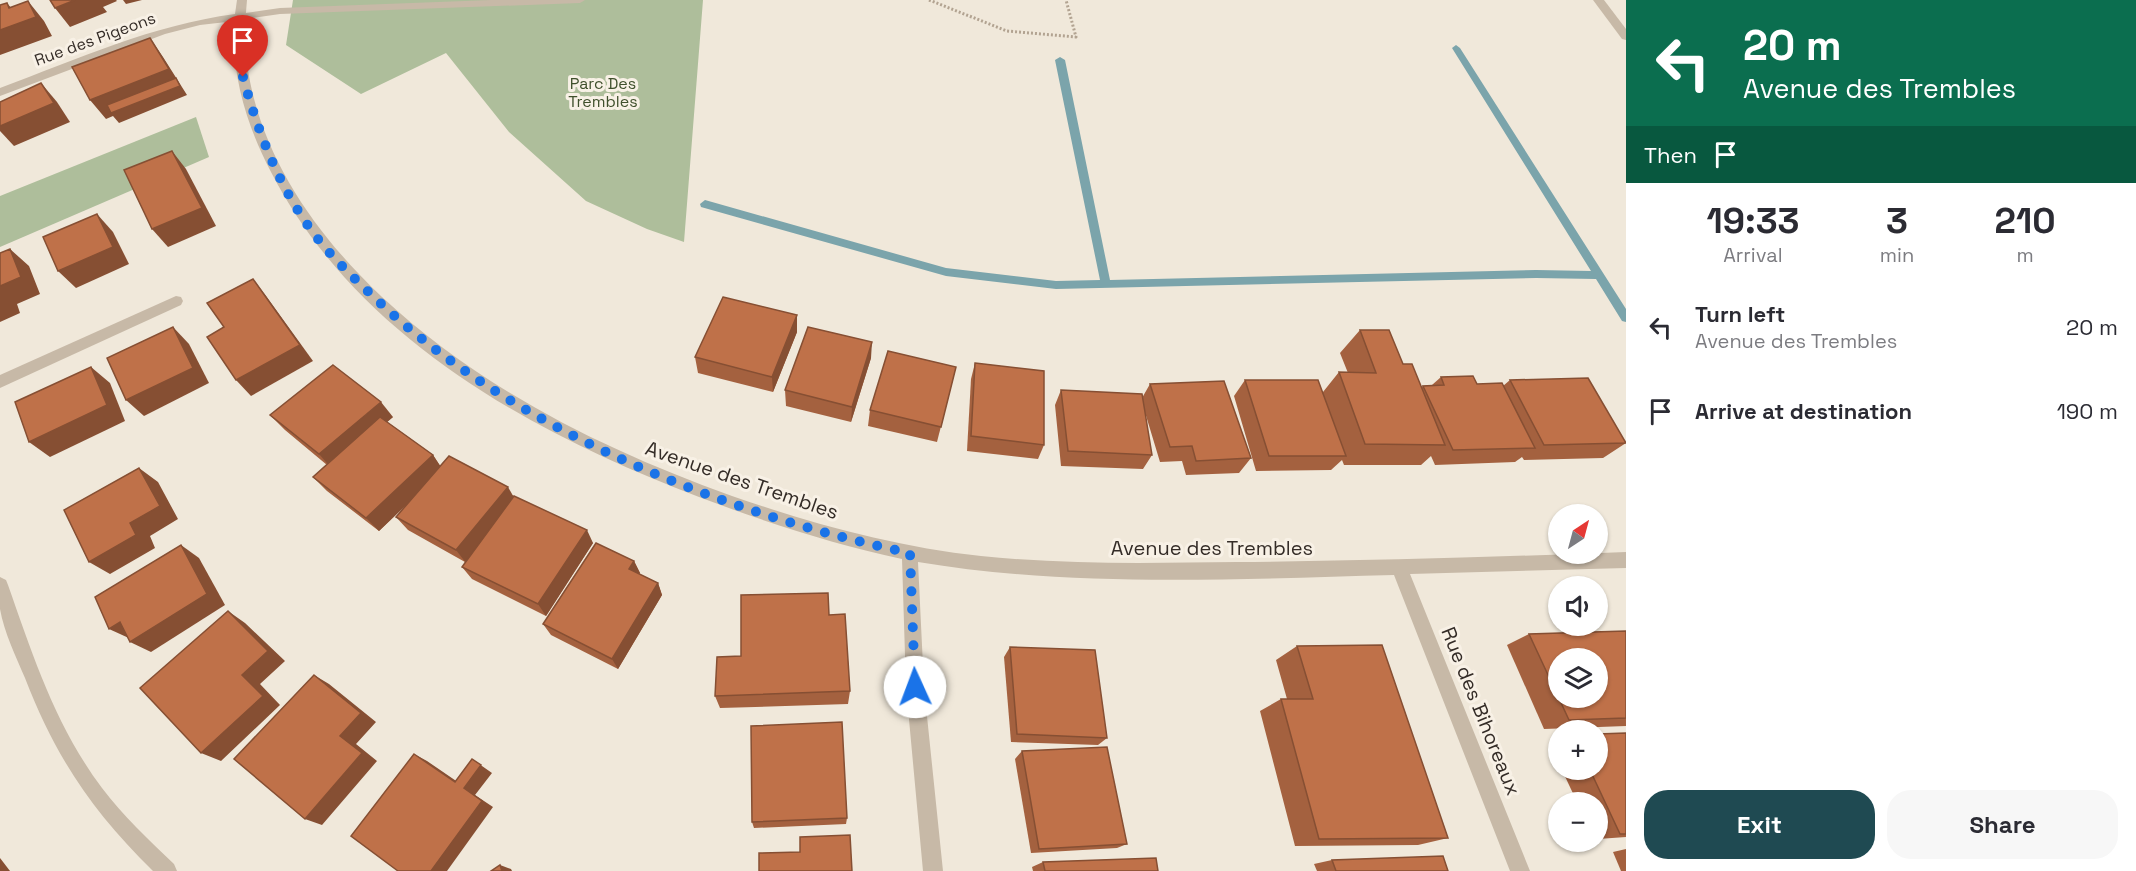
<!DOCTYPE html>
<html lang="en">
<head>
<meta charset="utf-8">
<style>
	:root { --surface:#fff; --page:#f7f7f7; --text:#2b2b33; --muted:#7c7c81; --accent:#1f4a52 }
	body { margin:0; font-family:"Space Grotesk",sans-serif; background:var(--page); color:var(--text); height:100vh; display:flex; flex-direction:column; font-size:22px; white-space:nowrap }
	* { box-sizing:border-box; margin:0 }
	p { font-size:20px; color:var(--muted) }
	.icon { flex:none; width:33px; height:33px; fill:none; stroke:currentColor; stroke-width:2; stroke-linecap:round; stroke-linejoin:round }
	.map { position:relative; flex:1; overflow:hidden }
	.side { display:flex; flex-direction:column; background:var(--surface); width:510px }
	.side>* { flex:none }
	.top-card { background:#0b6e4f; color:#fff; overflow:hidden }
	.needle { width:39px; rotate:36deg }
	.controls { position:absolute; left:1548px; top:504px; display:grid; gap:12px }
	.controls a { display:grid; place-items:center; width:60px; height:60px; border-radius:50%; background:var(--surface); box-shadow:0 2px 4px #0004; font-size:30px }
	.pin { position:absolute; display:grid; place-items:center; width:51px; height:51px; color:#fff; margin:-62px -26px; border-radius:50% 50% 50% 0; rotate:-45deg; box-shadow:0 0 6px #0007 }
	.pin .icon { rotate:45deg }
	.me { position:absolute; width:66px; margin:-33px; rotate:358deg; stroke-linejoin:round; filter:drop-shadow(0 0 4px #0008) }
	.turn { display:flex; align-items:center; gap:21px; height:126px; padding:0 18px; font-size:27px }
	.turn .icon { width:78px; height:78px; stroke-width:2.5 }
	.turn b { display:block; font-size:42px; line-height:51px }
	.then { display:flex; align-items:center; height:57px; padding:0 18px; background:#0003; gap:12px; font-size:22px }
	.eta { display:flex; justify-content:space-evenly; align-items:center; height:102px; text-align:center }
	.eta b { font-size:36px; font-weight:800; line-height:42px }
	.button { display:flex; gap:12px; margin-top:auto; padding:12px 18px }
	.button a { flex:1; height:69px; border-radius:24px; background:var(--accent); color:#fff; font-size:24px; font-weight:800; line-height:69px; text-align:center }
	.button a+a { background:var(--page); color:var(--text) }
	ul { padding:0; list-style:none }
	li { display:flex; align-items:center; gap:18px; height:84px; padding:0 18px }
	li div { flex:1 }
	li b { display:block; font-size:22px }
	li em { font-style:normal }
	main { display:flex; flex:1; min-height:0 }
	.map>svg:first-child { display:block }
	.green { fill:#aebe9b }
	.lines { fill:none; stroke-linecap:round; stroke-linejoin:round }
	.stream { fill:#7ba4ab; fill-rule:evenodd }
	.path { stroke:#b2a391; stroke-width:3; stroke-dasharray:2 2; stroke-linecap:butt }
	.lane { fill:#c7b9a7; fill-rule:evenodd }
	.street { fill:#c7b9a7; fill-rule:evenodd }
	.wall { fill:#a4613f }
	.shaded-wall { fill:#864f33 }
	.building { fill:#bf7149; stroke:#864f33; stroke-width:1.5; fill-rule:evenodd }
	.route { stroke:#1a73e8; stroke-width:10; stroke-dasharray:0 18 }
	.labels { text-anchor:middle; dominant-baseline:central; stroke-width:6; stroke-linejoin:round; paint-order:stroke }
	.far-street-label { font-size:16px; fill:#342c27; stroke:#f8f1e6 }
	.far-park-label { font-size:16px; fill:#3f502c; stroke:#f8f1e6 }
	.street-label { font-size:20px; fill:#342c27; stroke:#f8f1e6 }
</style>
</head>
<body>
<main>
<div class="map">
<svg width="1626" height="871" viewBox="0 0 1626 871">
	<rect width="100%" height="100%" fill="#f0e8da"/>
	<g class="green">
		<path d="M293,0H703L684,242L647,229L586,201L509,132L446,53L361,94L286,45Z"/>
		<path d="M196,117L209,157L0,247V196Z"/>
	</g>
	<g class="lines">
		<path class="stream" d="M1456,45L1460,48L1626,309V322L1622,321L1596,279L1536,278L1056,289L946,276L701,207L700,204L705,200L946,268L1056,281L1100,280L1055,60L1060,57L1065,60L1110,280L1536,270L1591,271L1452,48Z"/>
		<path class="path" d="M929,0L1007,31L1076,37L1066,0"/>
		<path class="lane" d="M491,0H585L580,3L280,14L239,20L234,17L239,14L280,8Z"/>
		<g class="street">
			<path d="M237,0H247C246,14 244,28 245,41C250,142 311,230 382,297C482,390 604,450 732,496C813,524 896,547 981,556C1066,565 1152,563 1237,562C1367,561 1496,557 1626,552V568L1410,574L1530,871H1510L1394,575C1238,579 1072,588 918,562L924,687L943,871H923L906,687L902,559C833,544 765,522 699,497C531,433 356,337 271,172C247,126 230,73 235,21L200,25L165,34L0,96V88C78,59 152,25 235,14Z"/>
			<path d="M1593,0H1604L1626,29V40L1622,39Z"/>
			<path d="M176,296L181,297L183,301L181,305L0,388V375Z"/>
			<path d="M0,577L6,580L8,585C33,656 56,727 102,788C123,816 149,840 174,864L177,871H153C92,811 56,758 25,678C16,657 4,632 0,609C0,599 0,588 0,577Z"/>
		</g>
	</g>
	<g class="wall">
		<path d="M797,315V332L773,392L698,373L695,357Z"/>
		<path d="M1360,330L1403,364L1421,387L1423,386L1432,385L1441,377L1477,384L1503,386L1510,380L1626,443L1603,458L1524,460L1522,457L1515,462L1435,465L1431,456L1421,465H1344L1342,460L1331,470L1256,471L1234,396L1245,380L1323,392L1339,372L1348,373L1340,353Z"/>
		<path d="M871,358L851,422L786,406L785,390Z"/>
		<path d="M975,363L1044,445L1038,459L967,451L971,379Z"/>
		<path d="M956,367L937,442L868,426L870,410Z"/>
		<path d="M1150,384L1251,458L1239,473L1186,475L1182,461L1160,462L1144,409L1152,455L1143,469L1061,466L1055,405L1061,390L1142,398Z"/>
		<path d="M270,415L393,417L387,422L433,455L440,466L514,496L593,543L546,616L472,579L462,567L465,562L408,530L396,517L406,505L379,531L327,491L313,477L327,465L285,430Z"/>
		<path d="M634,561L640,573L639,574L658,583L662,595L618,669L551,635L543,624Z"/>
		<path d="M829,615L850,691L848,704L720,708L715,696L741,656Z"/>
		<path d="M1626,631V726L1544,729L1507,645L1529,634Z"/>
		<path d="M1297,646L1448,838L1418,845L1295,846L1260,711L1281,699H1287L1276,660Z"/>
		<path d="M1010,647L1107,738L1098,745L1011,742L1004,657Z"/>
		<path d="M1626,733V837L1598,839V802H1577L1562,770H1598Z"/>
		<path d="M1558,740V762L1550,743Z"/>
		<path d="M1022,751L1127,844L1117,848L1031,853L1015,759Z"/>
		<path d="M847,818L846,824L754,828L752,822Z"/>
		<path d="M1626,849V871H1621L1613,852Z"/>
		<path d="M1332,860L1448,871H1317L1314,864Z"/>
		<path d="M1043,862L1158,871H1033L1032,867Z"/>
	</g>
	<g class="shaded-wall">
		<path d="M75,0H116L117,1L103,7L107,12L70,27L55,8Z"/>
		<path d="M123,0H142L126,4Z"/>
		<path d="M28,1L44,21L52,36L0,55V30L9,8L7,3L23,22Z"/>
		<path d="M150,38L163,57L187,95L119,123L113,116L106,119L90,100Z"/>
		<path d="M41,83L57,102L70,122L14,146L0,131V126Z"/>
		<path d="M172,151L186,169L216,226L168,247L152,229Z"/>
		<path d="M97,214L113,232L129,264L76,288L58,271Z"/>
		<path d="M10,249L29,266L40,294L17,304L20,313L0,322V286Z"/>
		<path d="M253,279L266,296L313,361L251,396L236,380Z"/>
		<path d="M797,315V332L773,392L772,377Z"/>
		<path d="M173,327L189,344L209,383L144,416L126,400Z"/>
		<path d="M872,342L871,358L851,422L852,407Z"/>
		<path d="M91,367L110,383L125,421L50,457L29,442Z"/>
		<path d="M381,402L393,417L332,469L319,454Z"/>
		<path d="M433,455L443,470L379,531L366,518Z"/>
		<path d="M139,468L158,482L178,519L150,536L155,548L110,574L89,562L130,523Z"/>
		<path d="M508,487L516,501L466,563L456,550Z"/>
		<path d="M587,530L593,543L546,616L538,604Z"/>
		<path d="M181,545L199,558L225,605L151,652L130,642Z"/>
		<path d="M634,561L640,573L634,581L629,569Z"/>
		<path d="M658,583L662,595L618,669L612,659Z"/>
		<path d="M228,611L245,623L285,661L260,684L280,705L221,761L201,753Z"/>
		<path d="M120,622L131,639L109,629Z"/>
		<path d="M314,675L329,684L376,722L356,744L377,761L322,825L305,819L340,736Z"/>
		<path d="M414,754L427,761L465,787L472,759L492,773L475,795L493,807L447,871H431L455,782Z"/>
		<path d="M0,858L10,871H0Z"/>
		<path d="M500,865L511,869L512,871H502Z"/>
	</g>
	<g class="building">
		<path d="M50,0H75L55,8Z"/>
		<path d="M28,1L36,17L0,30V5L7,3L9,8Z"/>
		<path d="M150,38L169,69L90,100L72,67Z"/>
		<path d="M176,78L180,86L111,113L107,105Z"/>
		<path d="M41,83L54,103L0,126V102Z"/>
		<path d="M172,151L202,208L152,229L124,170Z"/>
		<path d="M97,214L113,247L58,271L43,237Z"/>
		<path d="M10,249L21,277L0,286V253Z"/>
		<path d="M253,279L300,345L236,380L207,337L224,327L207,303Z"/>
		<path d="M723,297L797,315L772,377L695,357Z"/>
		<path d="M173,327L193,368L126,400L107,358Z"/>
		<path d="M808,327L872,342L852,407L785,390Z"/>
		<path d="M1360,330H1389L1403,364H1412L1445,445L1365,444L1339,372L1376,373Z"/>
		<path d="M888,351L956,367L941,427L870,410Z"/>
		<path d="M975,363L1044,371V445L971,436Z"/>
		<path d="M333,365L381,402L319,454L270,415Z"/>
		<path d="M91,367L107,405L29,442L15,402Z"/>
		<path d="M1473,376L1477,384L1502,383L1535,448L1453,450L1423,386L1444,385L1441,377Z"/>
		<path d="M1588,378L1626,443L1544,445L1510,380Z"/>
		<path d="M1245,380H1318L1346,456H1269Z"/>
		<path d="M1224,381L1251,458L1196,461L1192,446L1170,447L1150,384Z"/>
		<path d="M1061,390L1142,394L1152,455L1068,451Z"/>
		<path d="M380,417L433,455L366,518L313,477Z"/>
		<path d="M449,456L508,487L456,550L396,517Z"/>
		<path d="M139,468L160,506L130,523L136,535L89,562L64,510Z"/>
		<path d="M514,496L587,530L538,604L462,567Z"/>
		<path d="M596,543L634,561L629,569L658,583L612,659L543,624Z"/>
		<path d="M181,545L207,594L130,642L120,622L109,629L95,597Z"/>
		<path d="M828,593L829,615L845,614L850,691L715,696L717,657L741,656V595Z"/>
		<path d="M228,611L268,651L242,675L263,696L201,753L140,688Z"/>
		<path d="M1626,631V718L1569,720L1529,634ZM1558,658H1598V698H1558Z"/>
		<path d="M1382,645L1448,838L1319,839L1281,699H1313L1297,646Z"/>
		<path d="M1010,647L1095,650L1107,738L1017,734Z"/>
		<path d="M314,675L361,713L340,736L362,753L305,819L234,759Z"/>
		<path d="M842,722L847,818L752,822L751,726Z"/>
		<path d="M1626,733V834H1620L1590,770H1598V734Z"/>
		<path d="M1107,747L1127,844L1039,849L1022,751Z"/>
		<path d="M414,754L455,782L472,759L481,765L464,788L482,801L431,871H398L351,836Z"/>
		<path d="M850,835L852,871H759V853L800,852V837Z"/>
		<path d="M1443,856L1448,871H1336L1332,860Z"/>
		<path d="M1156,858L1158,871H1045L1043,862Z"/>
		<path d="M500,865L502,871H491Z"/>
	</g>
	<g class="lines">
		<path class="route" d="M243,77C258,132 278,184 311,230C330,256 353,277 376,299C515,431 724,514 910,553L915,687"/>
	</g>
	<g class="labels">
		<g class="far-street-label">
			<text transform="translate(95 39) rotate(-20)">Rue des Pigeons</text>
		</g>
		<g class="far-park-label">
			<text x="603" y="83">Parc Des<tspan x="603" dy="18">Trembles</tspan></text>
		</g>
		<g class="street-label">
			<text transform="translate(742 480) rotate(19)">Avenue des Trembles</text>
			<text x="1212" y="548">Avenue des Trembles</text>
			<text transform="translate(1481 711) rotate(68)">Rue des Bihoreaux</text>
		</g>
	</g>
</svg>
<div class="controls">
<a><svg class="needle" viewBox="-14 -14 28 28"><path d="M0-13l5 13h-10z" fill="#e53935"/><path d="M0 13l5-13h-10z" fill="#7c7c81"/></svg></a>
<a><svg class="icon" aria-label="sound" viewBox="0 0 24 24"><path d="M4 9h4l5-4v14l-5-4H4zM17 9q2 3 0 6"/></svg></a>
<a><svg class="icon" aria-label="layers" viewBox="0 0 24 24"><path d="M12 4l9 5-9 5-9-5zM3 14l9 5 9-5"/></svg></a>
<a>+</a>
<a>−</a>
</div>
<div class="pin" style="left:243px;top:77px;background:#d93025"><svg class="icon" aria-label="arrive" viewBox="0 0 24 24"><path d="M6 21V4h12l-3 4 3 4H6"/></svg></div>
<svg class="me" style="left:915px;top:687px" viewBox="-20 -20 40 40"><circle r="19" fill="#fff"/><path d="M0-13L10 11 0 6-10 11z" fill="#1a73e8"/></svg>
</div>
<section class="side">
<div class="top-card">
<div class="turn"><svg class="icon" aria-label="left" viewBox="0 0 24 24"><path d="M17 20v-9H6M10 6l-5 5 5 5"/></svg><div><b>20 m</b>Avenue des Trembles</div></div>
<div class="then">Then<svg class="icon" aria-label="arrive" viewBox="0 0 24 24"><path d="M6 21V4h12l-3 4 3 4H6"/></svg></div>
</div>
<div class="eta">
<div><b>19:33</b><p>Arrival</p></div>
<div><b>3</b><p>min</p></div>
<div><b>210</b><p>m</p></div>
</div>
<ul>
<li><svg class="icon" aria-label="left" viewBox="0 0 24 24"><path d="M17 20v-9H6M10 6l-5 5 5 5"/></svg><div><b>Turn left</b><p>Avenue des Trembles</p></div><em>20 m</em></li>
<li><svg class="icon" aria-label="arrive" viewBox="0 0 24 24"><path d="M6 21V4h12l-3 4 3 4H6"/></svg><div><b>Arrive at destination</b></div><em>190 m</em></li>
</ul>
<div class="button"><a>Exit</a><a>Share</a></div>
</section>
</main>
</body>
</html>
